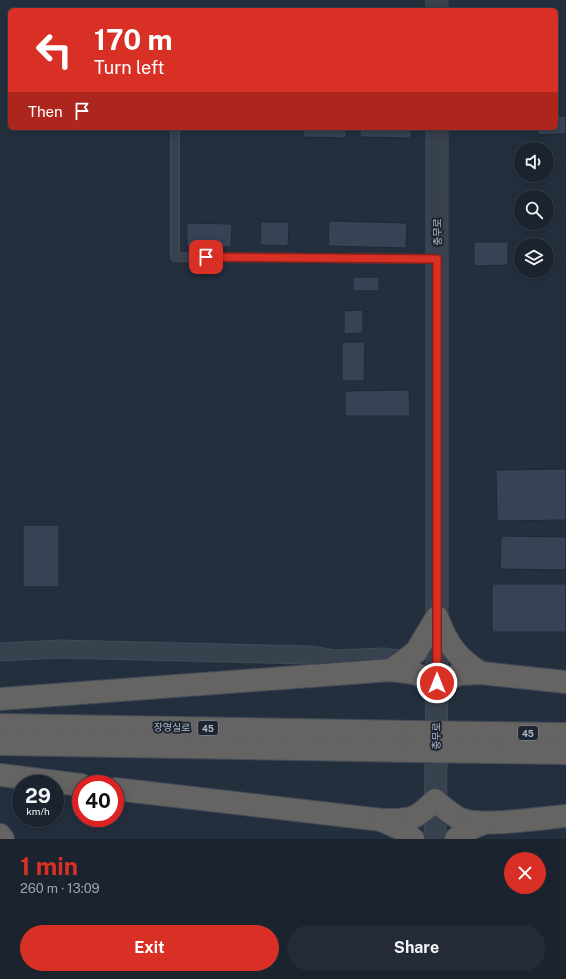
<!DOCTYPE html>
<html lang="en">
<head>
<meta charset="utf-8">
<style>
	:root { --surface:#1b232e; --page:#242b36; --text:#f1f3f6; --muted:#a0a4aa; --line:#39404a; --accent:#d93025 }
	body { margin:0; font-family:"Public Sans","Noto Sans KR",sans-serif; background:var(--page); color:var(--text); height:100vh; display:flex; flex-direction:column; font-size:15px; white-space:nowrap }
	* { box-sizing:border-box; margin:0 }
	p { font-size:13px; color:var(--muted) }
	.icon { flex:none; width:22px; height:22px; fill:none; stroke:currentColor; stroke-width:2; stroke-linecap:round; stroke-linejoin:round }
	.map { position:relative; height:839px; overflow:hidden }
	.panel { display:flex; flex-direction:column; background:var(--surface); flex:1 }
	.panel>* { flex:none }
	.guide { position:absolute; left:8px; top:8px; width:550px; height:122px; border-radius:6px; box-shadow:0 2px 10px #0003,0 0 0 1px var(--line); background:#d93025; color:#fff; overflow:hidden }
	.fabs { position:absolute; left:514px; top:142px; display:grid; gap:8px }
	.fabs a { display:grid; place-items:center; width:40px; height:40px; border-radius:50%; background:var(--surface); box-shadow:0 2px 10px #0003,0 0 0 1px var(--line); font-size:20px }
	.speed { position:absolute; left:12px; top:775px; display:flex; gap:8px; font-size:20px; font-weight:700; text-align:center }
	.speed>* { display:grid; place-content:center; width:52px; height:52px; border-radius:50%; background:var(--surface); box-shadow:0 2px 10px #0003,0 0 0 1px var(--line); line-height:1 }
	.speed small { font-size:10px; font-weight:400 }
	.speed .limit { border:6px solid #d22; background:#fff; color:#111 }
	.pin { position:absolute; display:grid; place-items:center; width:34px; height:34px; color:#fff; margin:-17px; border-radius:8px; box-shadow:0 2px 6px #0006 }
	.me { position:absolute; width:44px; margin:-22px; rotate:0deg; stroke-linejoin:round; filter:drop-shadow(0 0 3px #0008) }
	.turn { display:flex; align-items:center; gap:14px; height:84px; padding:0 20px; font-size:18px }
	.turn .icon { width:52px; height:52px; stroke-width:2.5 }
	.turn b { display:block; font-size:28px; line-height:34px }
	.then { display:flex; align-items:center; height:38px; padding:0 20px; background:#0003; gap:8px; font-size:15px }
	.round { display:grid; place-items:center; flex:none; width:42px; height:42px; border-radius:21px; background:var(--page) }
	.head { display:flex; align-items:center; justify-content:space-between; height:68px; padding:0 20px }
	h1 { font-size:24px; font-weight:700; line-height:30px; color:var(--accent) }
	.button { display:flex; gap:8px; margin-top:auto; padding:8px 20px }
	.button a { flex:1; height:46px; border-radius:24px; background:var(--accent); color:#fff; font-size:16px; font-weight:700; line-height:46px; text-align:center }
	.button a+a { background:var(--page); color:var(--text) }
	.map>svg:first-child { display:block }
	.building { fill:#364354; stroke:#1f2835 }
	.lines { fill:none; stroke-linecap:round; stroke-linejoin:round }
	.service-casing { stroke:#414a57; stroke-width:10 }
	.minor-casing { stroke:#414a57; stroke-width:19 }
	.tertiary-casing { stroke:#414a57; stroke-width:23 }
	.trunk-casing { stroke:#434c59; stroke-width:24 }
	.service { stroke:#38414e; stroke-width:8 }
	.minor { stroke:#38414e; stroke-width:17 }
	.tertiary { stroke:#38414e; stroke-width:21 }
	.trunk { stroke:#656462; stroke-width:22 }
	.trunk-bridge-casing { stroke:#434c59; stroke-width:24; stroke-linecap:butt }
	.trunk-bridge { stroke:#656462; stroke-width:22 }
	.route-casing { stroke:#8d1f18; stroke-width:10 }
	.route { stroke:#d93025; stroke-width:7 }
	.labels { text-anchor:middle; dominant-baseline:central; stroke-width:4; stroke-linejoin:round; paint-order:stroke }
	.shield { fill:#1d2633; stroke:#878f9c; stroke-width:1 }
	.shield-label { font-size:9px; font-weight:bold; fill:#b4bcc9 }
	.street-label { font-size:10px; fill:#b4bcc9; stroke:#1d2633 }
</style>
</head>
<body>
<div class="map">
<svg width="566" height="839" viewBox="0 0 566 839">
	<rect width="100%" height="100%" fill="#242f3e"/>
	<g class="building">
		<path d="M556,116H566V134L538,135V128H556Z"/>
		<path d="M304,128H346V138L303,137Z"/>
		<path d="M360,128H411V138L360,137Z"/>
		<path d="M329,221L407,223L406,248L328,246Z"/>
		<path d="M261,222H289L288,246L260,245Z"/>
		<path d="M187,223L232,224L231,247H187Z"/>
		<path d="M474,242H508V265L474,266Z"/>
		<rect x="353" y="277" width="26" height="14"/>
		<path d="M363,310V333L344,334V311Z"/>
		<path d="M342,342H365L364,381H342Z"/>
		<path d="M409,390L410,416H345V391Z"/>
		<path d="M566,469V520L497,521L496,470Z"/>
		<rect x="23" y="525" width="36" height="62"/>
		<path d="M501,536L566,537V570L500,569Z"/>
		<rect x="492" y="584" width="74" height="48"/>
	</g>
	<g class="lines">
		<defs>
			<path id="service" d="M175,128V257L436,259"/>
			<path id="minor" d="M0,652L59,649L310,655L335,659L384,657L403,660"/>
			<g id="tertiary">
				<path d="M437,0V10"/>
				<path d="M435,839L437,683V128"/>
			</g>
			<g id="trunk">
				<path d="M437,617C447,644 457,658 481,673"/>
				<path d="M391,670L416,652L437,617"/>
				<path d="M0,699L391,670L414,673L437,683L460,674L481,673L566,682"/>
				<path d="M0,725L416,732"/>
				<path d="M491,733L566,734"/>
				<path d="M0,744L414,751"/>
				<path d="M488,752L566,753"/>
				<path d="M0,775L81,785"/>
				<path d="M115,789L382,820C410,820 415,821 435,800C444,808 452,816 463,820C484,827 542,818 566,816"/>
				<path d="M383,821L401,829L413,839"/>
				<path d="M0,835L3,839"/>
				<path d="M456,839L467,830L484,823"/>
			</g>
		</defs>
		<use href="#service" class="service-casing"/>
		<use href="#minor" class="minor-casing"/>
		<use href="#tertiary" class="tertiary-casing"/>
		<use href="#trunk" class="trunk-casing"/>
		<use href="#service" class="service"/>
		<use href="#minor" class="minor"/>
		<use href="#tertiary" class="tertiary"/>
		<use href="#trunk" class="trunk"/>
		<defs>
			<g id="trunk-bridge">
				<path d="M416,732L491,733"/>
				<path d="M414,751L488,752"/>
			</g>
		</defs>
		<use href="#trunk-bridge" class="trunk-bridge-casing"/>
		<use href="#trunk-bridge" class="trunk-bridge"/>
	</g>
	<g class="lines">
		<defs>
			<path id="route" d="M206,257L437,259V683"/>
		</defs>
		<use href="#route" class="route-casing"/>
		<use href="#route" class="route"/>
	</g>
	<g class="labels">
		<g class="shield">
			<rect x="198" y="721" width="20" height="14" rx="3"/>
			<rect x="518" y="726" width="20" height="14" rx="3"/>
		</g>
		<g class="shield-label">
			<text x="208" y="728">45</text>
			<text x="528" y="733">45</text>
		</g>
		<g class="street-label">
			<text transform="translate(437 232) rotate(-90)">충무로</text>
			<text transform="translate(172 727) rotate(1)">장영실로</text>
			<text transform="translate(436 736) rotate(-89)">충무로</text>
		</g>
	</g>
</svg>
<div class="fabs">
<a><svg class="icon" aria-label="sound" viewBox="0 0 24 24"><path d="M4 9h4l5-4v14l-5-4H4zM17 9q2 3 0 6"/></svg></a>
<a><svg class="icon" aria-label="search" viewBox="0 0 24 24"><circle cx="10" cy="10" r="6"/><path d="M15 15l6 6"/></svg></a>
<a><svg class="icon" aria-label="layers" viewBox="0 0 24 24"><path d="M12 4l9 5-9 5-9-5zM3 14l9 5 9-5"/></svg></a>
</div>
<div class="speed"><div>29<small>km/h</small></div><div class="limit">40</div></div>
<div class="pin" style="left:206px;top:257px;background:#d93025"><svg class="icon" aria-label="arrive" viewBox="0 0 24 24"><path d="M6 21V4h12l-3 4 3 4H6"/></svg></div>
<svg class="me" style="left:437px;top:683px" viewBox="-20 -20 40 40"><circle r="17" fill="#d93025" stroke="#fff" stroke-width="3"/><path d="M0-11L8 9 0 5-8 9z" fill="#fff"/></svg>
<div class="guide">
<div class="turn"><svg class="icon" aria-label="left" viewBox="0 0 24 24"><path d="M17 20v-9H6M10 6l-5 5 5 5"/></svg><div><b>170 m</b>Turn left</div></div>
<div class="then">Then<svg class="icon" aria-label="arrive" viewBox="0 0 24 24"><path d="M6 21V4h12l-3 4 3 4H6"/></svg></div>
</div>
</div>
<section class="panel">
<div class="head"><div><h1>1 min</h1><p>260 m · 13:09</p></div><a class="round" style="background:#d93025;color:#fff"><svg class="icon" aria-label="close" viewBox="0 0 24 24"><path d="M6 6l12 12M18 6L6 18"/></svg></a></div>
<div class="button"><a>Exit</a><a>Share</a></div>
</section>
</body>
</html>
